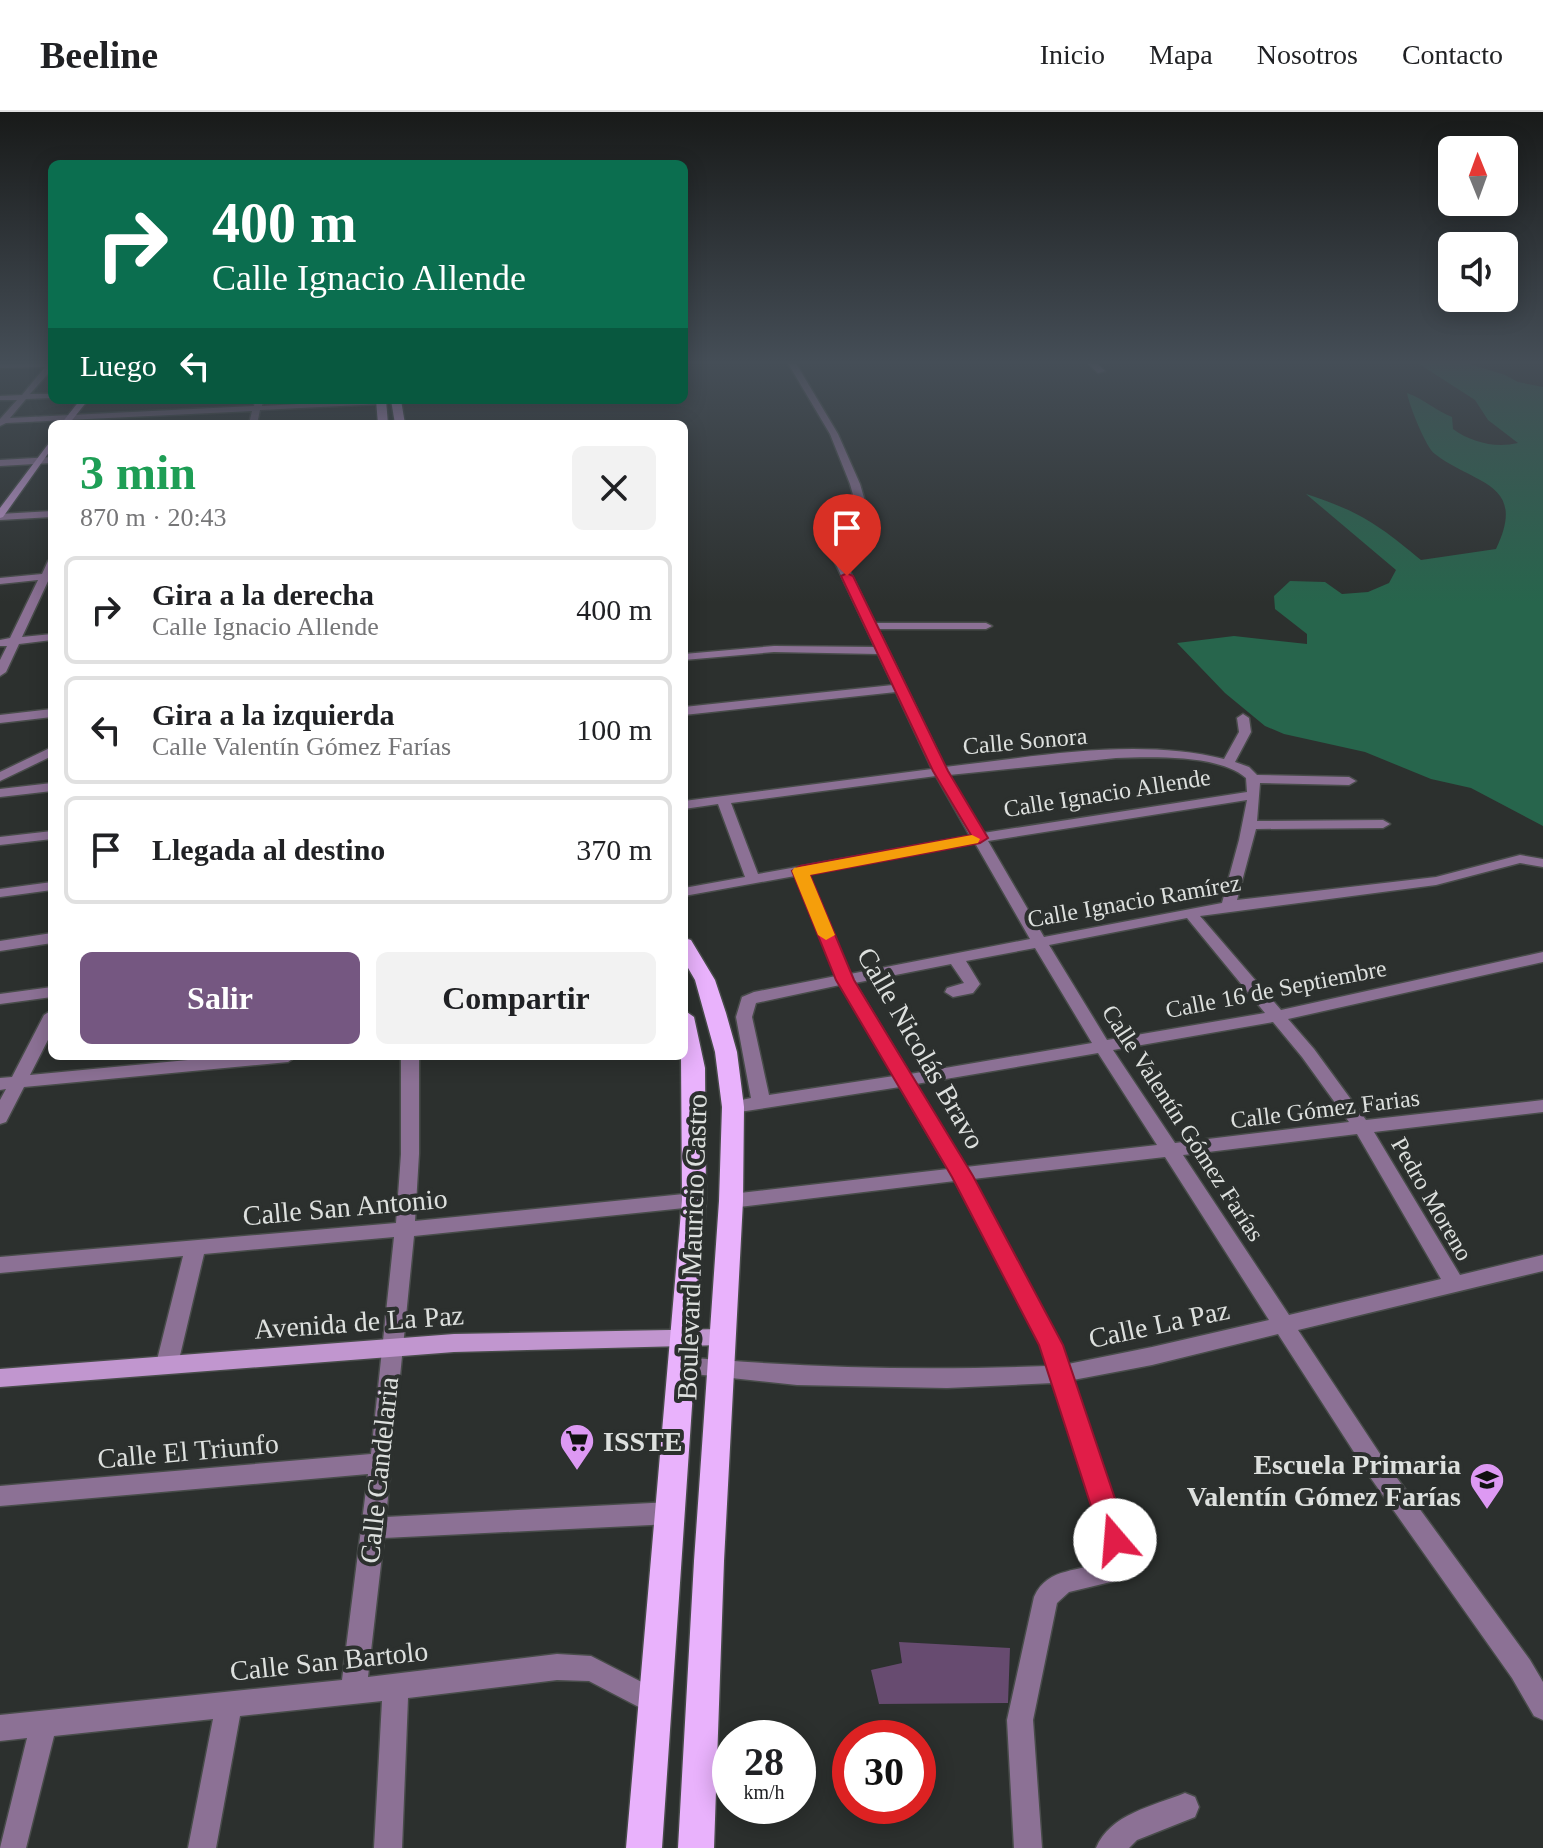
<!DOCTYPE html>
<html lang="es">
<head>
<meta charset="utf-8">
<style>
	:root { --surface:#fff; --page:#f2f2f2; --text:#202124; --muted:#757577; --line:#e0e0e0; --accent:#755781 }
	body { margin:0; font-family:Georgia,serif; background:var(--page); color:var(--text); height:100vh; display:flex; flex-direction:column; font-size:30px; white-space:nowrap }
	* { box-sizing:border-box; margin:0 }
	p { font-size:26px; color:var(--muted) }
	.icon { flex:none; width:44px; height:44px; fill:none; stroke:currentColor; stroke-width:2; stroke-linecap:round; stroke-linejoin:round }
	.map { position:relative; flex:1; overflow:hidden }
	.side { position:absolute; left:48px; top:308px; width:640px; height:640px; display:flex; flex-direction:column; background:var(--surface); border-radius:12px; box-shadow:0 4px 20px #0003 }
	.side>* { flex:none }
	.guide { position:absolute; left:48px; top:48px; width:640px; height:244px; border-radius:12px; box-shadow:0 4px 20px #0003; background:#0b6e4f; color:#fff; overflow:hidden }
	.needle { width:52px; rotate:359deg }
	.buttons { position:absolute; left:1438px; top:24px; display:grid; gap:16px }
	.buttons a { display:grid; place-items:center; width:80px; height:80px; border-radius:12px; background:var(--surface); box-shadow:0 4px 20px #0003; font-size:40px }
	.speed { position:absolute; left:712px; top:1608px; display:flex; gap:16px; font-size:40px; font-weight:700; text-align:center }
	.speed>* { display:grid; place-content:center; width:104px; height:104px; border-radius:50%; background:var(--surface); box-shadow:0 4px 20px #0003; line-height:1 }
	.speed small { font-size:20px; font-weight:400 }
	.speed .limit { border:12px solid #d22; background:#fff; color:#111 }
	.pin { position:absolute; display:grid; place-items:center; width:68px; height:68px; color:#fff; margin:-82px -34px; border-radius:50% 50% 50% 0; rotate:-45deg; box-shadow:0 0 8px #0007 }
	.pin .icon { rotate:45deg }
	.me { position:absolute; width:88px; margin:-44px; rotate:342deg; stroke-linejoin:round; filter:drop-shadow(0 0 6px #0008) }
	.turn { display:flex; align-items:center; gap:28px; height:168px; padding:0 32px; font-size:36px }
	.turn .icon { width:104px; height:104px; stroke-width:2.5 }
	.turn b { display:block; font-size:56px; line-height:68px }
	.then { display:flex; align-items:center; height:76px; padding:0 32px; background:#0003; gap:16px; font-size:30px }
	.round { display:grid; place-items:center; flex:none; width:84px; height:84px; border-radius:12px; background:var(--page) }
	.headline { display:flex; align-items:center; justify-content:space-between; height:136px; padding:0 32px }
	h1 { font-size:48px; font-weight:600; line-height:60px; color:#1e9e55 }
	.primary-button { display:flex; gap:16px; margin-top:auto; padding:16px 32px }
	.primary-button a { flex:1; height:92px; border-radius:12px; background:var(--accent); color:#fff; font-size:32px; font-weight:600; line-height:92px; text-align:center }
	.primary-button a+a { background:var(--page); color:var(--text) }
	ul { padding:0; list-style:none }
	li { display:flex; align-items:center; gap:24px; height:108px; margin:0 16px 12px; padding:0 16px; border:4px solid var(--line); border-radius:12px }
	li div { flex:1 }
	li b { display:block; font-size:30px }
	li em { font-style:normal }
	header { display:flex; align-items:center; gap:48px; box-sizing:border-box; height:112px; padding:0 40px; background:var(--surface); border-bottom:2px solid var(--line) }
	header strong { font-size:38px }
	nav { display:flex; gap:44px; margin-inline-start:auto; font-size:28px }
	.map>svg:first-child { display:block }
	.green { fill:#674b70 }
	.water { fill:#27654c }
	.lines { fill:none; stroke-linecap:round; stroke-linejoin:round }
	.street-casing { stroke:#484c4a; stroke-width:3 }
	.secondary-casing { stroke:#484c4a; stroke-width:3 }
	.primary-casing { stroke:#484c4a; stroke-width:3 }
	.street { fill:#8c7195; fill-rule:evenodd }
	.secondary { fill:#c196cf; fill-rule:evenodd }
	.primary { fill:#e9b2fc; fill-rule:evenodd }
	.route { fill:#e11d48; stroke:#92132f; stroke-width:2 }
	.slow { fill:#f59e0b }
	.labels { text-anchor:middle; dominant-baseline:central; stroke-width:8; stroke-linejoin:round; paint-order:stroke }
	.street-label { font-size:24px; fill:#dde0de; stroke:#2c302e }
	.near-street-label { font-size:28px; fill:#dde0de; stroke:#2c302e }
	.near-poi-label { font-size:28px; font-weight:bold; fill:#dde0de; stroke:#2c302e; text-anchor:start }
</style>
</head>
<body>
<header>
<strong>Beeline</strong>
<nav><a>Inicio</a><a>Mapa</a><a>Nosotros</a><a>Contacto</a></nav>
</header>
<div class="map">
<svg width="1543" height="1736" viewBox="0 0 1543 1736">
	<rect width="100%" height="100%" fill="#2c302e"/>
	<path class="green" d="M899,1530L1010,1536L1008,1591L879,1592L871,1558L902,1551Z"/>
	<path class="water" d="M1413,248H1457L1505,263L1518,270L1543,275V714L1471,676L1431,667L1365,640L1284,622L1265,614L1225,581L1177,531L1234,524L1307,532V522L1275,497L1274,484L1290,469L1325,470L1342,482L1368,480L1389,471L1396,458L1306,382C1359,399 1379,413 1421,448L1496,437C1528,370 1475,373 1435,342C1426,336 1409,293 1407,281C1424,287 1435,298 1452,305L1453,317C1472,331 1496,336 1518,331L1488,308L1475,288Z"/>
	<g class="lines">
		<defs>
			<g id="street">
				<path d="M786,248H794L838,322L860,372L873,417L833,425L875,511H986L992,514L986,517H878L945,655C1035,645 1134,625 1224,647L1239,620L1237,606L1243,602L1249,606L1251,620L1235,650L1249,655L1257,663L1349,665L1356,669L1349,673L1260,671L1257,709L1383,708L1390,712L1383,716L1256,717L1237,788L1436,765L1520,743L1543,747V755L1520,751L1436,773L1200,804L1281,898L1543,840V850L1288,907L1314,937L1366,1008L1543,988V1000L1374,1020L1460,1163L1543,1143V1159L1298,1218L1386,1351L1530,1548L1543,1570V1608L1534,1604L1512,1566L1370,1365L1278,1222L1152,1253L1073,1268L1127,1428L1130,1451L1119,1468L1069,1480L1057,1491L1033,1608L1042,1736H1014L1007,1608L1034,1485C1048,1453 1081,1462 1106,1447L1103,1428L1053,1271L947,1276L797,1273L675,1260L672,1254L675,1248L683,1245C807,1256 923,1259 1047,1254L1041,1233L955,1069L731,1096L724,1094L721,1089L724,1084L731,1082L948,1057L900,975L733,1001L727,999L724,995L727,991L751,986L736,905L742,885L754,880L836,864L795,764L684,784V776L745,765L718,692L684,697V689L932,657L896,580L684,603V595L893,573L878,542L774,540L684,548V542L774,534L875,535L823,425L826,419L862,415L850,372L830,322ZM1116,646C1150,645 1219,642 1246,666L1247,680L983,721L949,663ZM936,664L970,724L758,762L731,691ZM1247,688L1239,728L1222,791L1044,825L988,729ZM975,731L1030,827L850,862L808,762ZM1187,806L1265,901L1107,928L1049,833ZM1035,836L1092,931L910,962L855,871L951,852L964,871L947,876L945,880L953,885L973,881L980,872L966,849ZM840,873L894,964L769,983L752,905L756,891ZM1273,910L1302,945L1349,1010L1175,1031L1113,938ZM1098,941L1157,1033L966,1055L916,972ZM1357,1022L1441,1167L1289,1203L1183,1043ZM1165,1045L1269,1208L1152,1235L1068,1252L1058,1227L973,1067Z"/>
				<path d="M1084,248H1093L1105,259L1098,261Z"/>
				<path d="M52,250V257L30,282H52V286L26,287L10,306L254,294L255,288H263L262,294L373,288L385,290L381,292L260,298L257,312H249L252,299L6,311L0,314V307L17,288H0V284L22,283L45,255L0,256V252Z"/>
				<path d="M52,345V351L0,354V348Z"/>
				<path d="M52,399V405L0,408V402Z"/>
				<path d="M52,448V467H49L22,525L52,522V528L19,532L6,560L0,564V548L7,534H0V528L10,526L38,468L0,472V466L42,462L48,449Z"/>
				<path d="M52,597V605L0,611V603Z"/>
				<path d="M52,635V644L0,669V660Z"/>
				<path d="M52,671V679L0,685V677Z"/>
				<path d="M52,719V727L0,733V725Z"/>
				<path d="M52,770V778L0,785V777Z"/>
				<path d="M52,821V831L0,839V829Z"/>
				<path d="M52,875V885L0,892V882Z"/>
				<path d="M52,898V920L30,963L230,944H297L288,950L24,975L6,1010L0,1012V988L6,977L0,978V966L12,965L44,903Z"/>
				<path d="M401,944H419V1042L415,1109L694,1081L701,1083L704,1088L701,1093L694,1095L414,1124L386,1405L671,1390L679,1394L683,1401L679,1408L671,1412L384,1426L368,1565L557,1542L591,1544L665,1582L669,1591L665,1600L656,1604L589,1569L557,1568L408,1586L402,1736H374L382,1589L240,1604L216,1736H188L213,1607L54,1624L26,1736H0L27,1626L0,1629V1603L342,1568L368,1362L0,1394V1374L371,1342L394,1125L204,1142L178,1252L175,1258L167,1261L159,1258L156,1252L183,1144L0,1161V1145L396,1111L401,1042Z"/>
				<path d="M1185,1681L1195,1685L1199,1695L1195,1705L1137,1728L1129,1736H1096C1110,1702 1153,1694 1185,1681Z"/>
			</g>
			<g id="secondary">
				<path d="M80,288H88L69,312H61Z"/>
				<path d="M52,327V336L3,405L0,406V396Z"/>
				<path d="M723,1217L730,1219L733,1225L730,1231L723,1233L454,1240L0,1275V1257L454,1222Z"/>
			</g>
			<g id="primary">
				<path d="M376,288H386L388,312H378Z"/>
				<path d="M391,288H401L405,312H395Z"/>
				<path d="M684,826L691,828L715,868L726,901L737,940L744,995L743,1089L724,1449L714,1736H678L694,1449L719,1089L722,995L715,940L695,868L684,849Z"/>
				<path d="M684,898L694,905L705,956L706,1088L662,1736H626L682,1088L681,944H684Z"/>
			</g>
		</defs>
		<use href="#street" class="street-casing"/>
		<use href="#secondary" class="secondary-casing"/>
		<use href="#primary" class="primary-casing"/>
		<use href="#street" class="street"/>
		<use href="#secondary" class="secondary"/>
		<use href="#primary" class="primary"/>
	</g>
	<linearGradient id="sky" x2="0" y2="1"><stop stop-color="#181a19"/><stop offset="0.51" stop-color="#454e57"/><stop offset="1" stop-color="#454e57" stop-opacity="0"/></linearGradient>
	<rect width="1543" height="491" fill="url(#sky)"/>
	<path class="route" d="M847,461L853,464L948,659L988,726L980,731L810,763L854,868L973,1064L1063,1233L1129,1428L1125,1437L1115,1441L1106,1437L1102,1428L1039,1233L952,1065L836,868L792,759L800,754L971,723L933,659L841,464Z"/>
	<path class="slow" d="M972,723L980,727L978,731L810,763L835,823L826,828L818,823L792,759L794,756Z"/>
	<defs>
		<symbol id="supermarket-pin" viewBox="-11 -11 22 30"><path d="M0 17L-7.5 6A9.5 9.5 0 1 1 7.5 6Z" fill="#dd99f3" stroke="#2c302e"/><path d="M-6-5.5h2.5l.6 2H6L4.5 2H-2.5L-4.4-4H-6ZM-1.5 3.2a1.3 1.3 0 1 0 .1 0ZM3 3.2a1.3 1.3 0 1 0 .1 0Z" fill="#111"/></symbol>
		<symbol id="school-pin" viewBox="-11 -11 22 30"><path d="M0 17L-7.5 6A9.5 9.5 0 1 1 7.5 6Z" fill="#dd99f3" stroke="#2c302e"/><path d="M0-5L7-2L0 1L-7-2ZM-4 1L0 2.5L4 1V4Q0 6-4 4Z" fill="#111"/></symbol>
	</defs>
	<g fill-rule="evenodd">
		<use href="#supermarket-pin" x="557" y="1309" width="40" height="54"/>
		<use href="#school-pin" x="1467" y="1348" width="40" height="54"/>
	</g>
	<g class="labels">
		<g class="street-label">
			<text transform="translate(1025 629) rotate(-5)">Calle Sonora</text>
			<text transform="translate(1107 681) rotate(-9)">Calle Ignacio Allende</text>
			<text transform="translate(1134 789) rotate(-10)">Calle Ignacio Ramírez</text>
			<text transform="translate(1276 877) rotate(-11)">Calle 16 de Septiembre</text>
			<text transform="translate(1325 997) rotate(-7)">Calle Gómez Farias</text>
			<text transform="translate(1183 1011) rotate(57)">Calle Valentín Gómez Farías</text>
			<text transform="translate(1432 1087) rotate(60)">Pedro Moreno</text>
		</g>
		<g class="near-street-label">
			<text transform="translate(921 936) rotate(60)">Calle Nicolás Bravo</text>
			<text transform="translate(345 1095) rotate(-5)">Calle San Antonio</text>
			<text transform="translate(692 1135) rotate(-88)">Boulevard Mauricio Castro</text>
			<text transform="translate(359 1210) rotate(-4)">Avenida de La Paz</text>
			<text transform="translate(1159 1212) rotate(-12)">Calle La Paz</text>
			<text transform="translate(188 1339) rotate(-5)">Calle El Triunfo</text>
			<text transform="translate(379 1358) rotate(-84)">Calle Candelaria</text>
			<text transform="translate(329 1549) rotate(-6)">Calle San Bartolo</text>
		</g>
		<g class="near-poi-label">
			<text x="603" y="1329">ISSTE</text>
			<text x="1461" y="1352" text-anchor="end">Escuela Primaria<tspan x="1461" dy="32">Valentín Gómez Farías</tspan></text>
		</g>
	</g>
</svg>
<div class="buttons">
<a><svg class="needle" viewBox="-14 -14 28 28"><path d="M0-13l5 13h-10z" fill="#e53935"/><path d="M0 13l5-13h-10z" fill="#757577"/></svg></a>
<a><svg class="icon" aria-label="sound" viewBox="0 0 24 24"><path d="M4 9h4l5-4v14l-5-4H4zM17 9q2 3 0 6"/></svg></a>
</div>
<div class="speed"><div>28<small>km/h</small></div><div class="limit">30</div></div>
<div class="pin" style="left:847px;top:464px;background:#d93025"><svg class="icon" aria-label="arrive" viewBox="0 0 24 24"><path d="M6 21V4h12l-3 4 3 4H6"/></svg></div>
<svg class="me" style="left:1115px;top:1428px" viewBox="-20 -20 40 40"><circle r="19" fill="#fff"/><path d="M0-13L10 11 0 6-10 11z" fill="#e11d48"/></svg>
<div class="guide">
<div class="turn"><svg class="icon" aria-label="right" viewBox="0 0 24 24"><path d="M7 20v-9h11M14 6l5 5-5 5"/></svg><div><b>400 m</b>Calle Ignacio Allende</div></div>
<div class="then">Luego<svg class="icon" aria-label="left" viewBox="0 0 24 24"><path d="M17 20v-9H6M10 6l-5 5 5 5"/></svg></div>
</div>
<section class="side">
<div class="headline"><div><h1>3 min</h1><p>870 m · 20:43</p></div><a class="round"><svg class="icon" aria-label="close" viewBox="0 0 24 24"><path d="M6 6l12 12M18 6L6 18"/></svg></a></div>
<ul>
<li><svg class="icon" aria-label="right" viewBox="0 0 24 24"><path d="M7 20v-9h11M14 6l5 5-5 5"/></svg><div><b>Gira a la derecha</b><p>Calle Ignacio Allende</p></div><em>400 m</em></li>
<li><svg class="icon" aria-label="left" viewBox="0 0 24 24"><path d="M17 20v-9H6M10 6l-5 5 5 5"/></svg><div><b>Gira a la izquierda</b><p>Calle Valentín Gómez Farías</p></div><em>100 m</em></li>
<li><svg class="icon" aria-label="arrive" viewBox="0 0 24 24"><path d="M6 21V4h12l-3 4 3 4H6"/></svg><div><b>Llegada al destino</b></div><em>370 m</em></li>
</ul>
<div class="primary-button"><a>Salir</a><a>Compartir</a></div>
</section>
</div>
</body>
</html>
